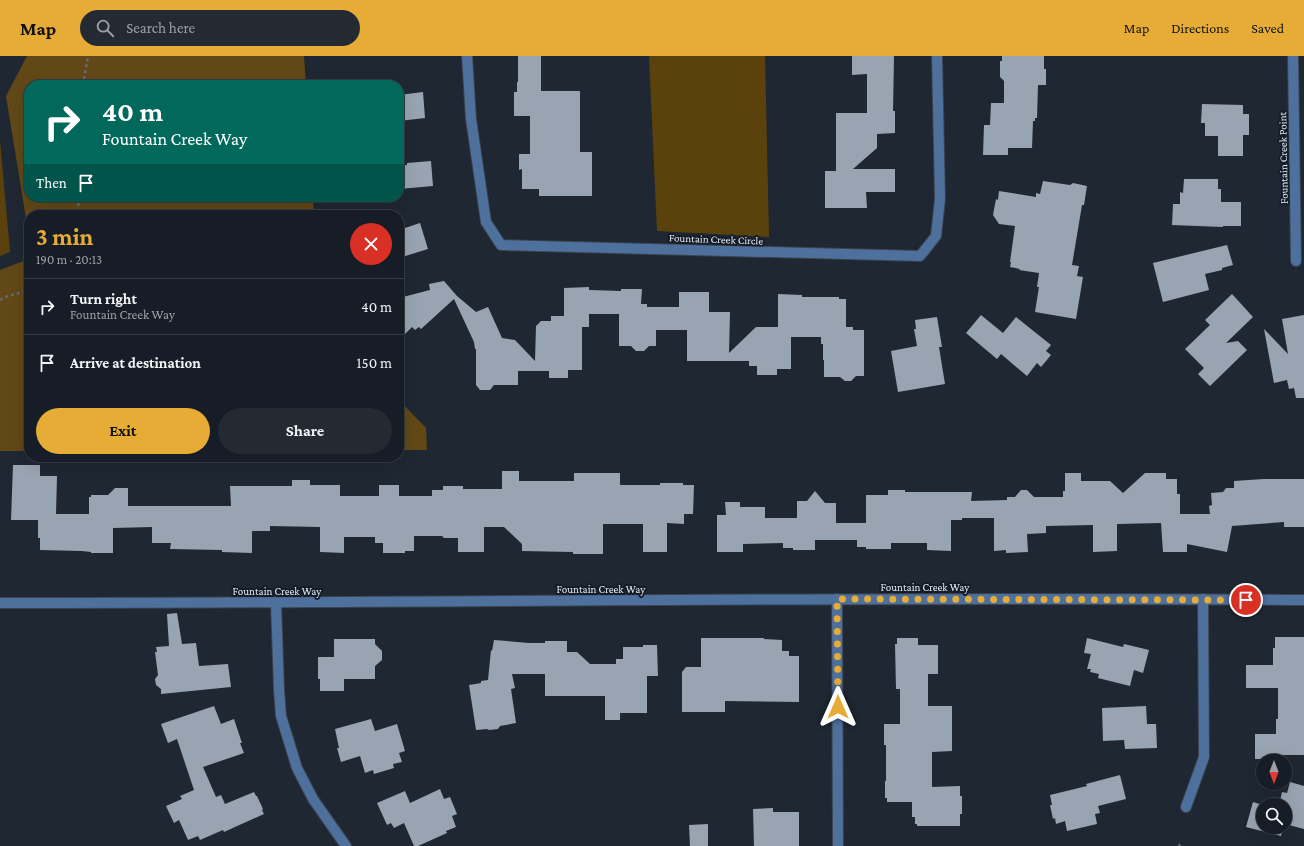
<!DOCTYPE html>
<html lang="en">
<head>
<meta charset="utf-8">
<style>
	:root { --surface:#171d26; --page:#242a32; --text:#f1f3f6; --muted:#9ea2a7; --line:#363b43; --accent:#e7ac36 }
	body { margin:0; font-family:"Crimson Pro",serif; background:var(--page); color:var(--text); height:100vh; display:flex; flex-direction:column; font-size:15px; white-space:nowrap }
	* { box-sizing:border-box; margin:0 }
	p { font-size:13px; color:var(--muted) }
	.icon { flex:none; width:22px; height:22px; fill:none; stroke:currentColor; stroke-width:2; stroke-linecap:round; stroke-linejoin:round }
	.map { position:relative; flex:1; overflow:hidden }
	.panel { position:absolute; left:24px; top:154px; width:380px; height:252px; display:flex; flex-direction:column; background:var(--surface); border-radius:16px; box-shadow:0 4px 16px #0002,0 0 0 1px var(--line) }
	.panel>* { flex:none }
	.banner { position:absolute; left:24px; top:24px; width:380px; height:122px; border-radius:16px; box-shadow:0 4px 16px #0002,0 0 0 1px var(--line); background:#00695c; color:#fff; overflow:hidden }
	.needle { width:26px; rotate:180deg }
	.tools { position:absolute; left:1256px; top:698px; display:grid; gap:8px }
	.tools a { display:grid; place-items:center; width:36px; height:36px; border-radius:50%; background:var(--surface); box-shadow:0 4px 16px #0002,0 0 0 1px var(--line); font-size:20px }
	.pin { position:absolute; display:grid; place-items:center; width:34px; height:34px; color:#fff; margin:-17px; border:2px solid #fff; border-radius:50%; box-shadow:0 1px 4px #0007 }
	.me { position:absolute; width:44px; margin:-22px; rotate:0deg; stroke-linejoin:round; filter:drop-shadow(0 0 3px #0008) }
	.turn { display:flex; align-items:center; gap:14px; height:84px; padding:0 12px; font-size:18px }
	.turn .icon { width:52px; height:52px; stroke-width:2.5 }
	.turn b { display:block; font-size:28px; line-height:34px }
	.then { display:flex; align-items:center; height:38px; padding:0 12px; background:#0003; gap:8px; font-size:15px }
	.round { display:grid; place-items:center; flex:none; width:42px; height:42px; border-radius:21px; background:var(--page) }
	.summary { display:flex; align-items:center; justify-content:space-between; height:68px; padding:0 12px }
	h1 { font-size:24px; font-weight:700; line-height:30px; color:var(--accent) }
	.primary-button { display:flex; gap:8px; margin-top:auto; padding:8px 12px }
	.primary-button a { flex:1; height:46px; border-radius:24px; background:var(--accent); color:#111; font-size:16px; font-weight:700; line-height:46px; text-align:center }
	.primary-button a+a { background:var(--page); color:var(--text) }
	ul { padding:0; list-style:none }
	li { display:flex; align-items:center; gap:12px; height:56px; padding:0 12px; border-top:1px solid var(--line) }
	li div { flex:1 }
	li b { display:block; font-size:15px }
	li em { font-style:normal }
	header { display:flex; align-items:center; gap:24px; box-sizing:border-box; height:56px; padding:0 20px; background:var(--accent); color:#111 }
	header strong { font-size:19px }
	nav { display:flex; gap:22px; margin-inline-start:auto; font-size:14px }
	.search { width:280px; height:36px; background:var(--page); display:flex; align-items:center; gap:10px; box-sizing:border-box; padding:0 14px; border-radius:22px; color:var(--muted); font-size:15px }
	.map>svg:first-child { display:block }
	.green { fill:#5b420d }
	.forest { fill:#624817 }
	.building { fill:#99a4b2 }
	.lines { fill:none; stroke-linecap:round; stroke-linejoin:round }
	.minor-casing { stroke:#3b424d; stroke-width:12 }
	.path { stroke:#626973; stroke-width:2.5; stroke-dasharray:3 3; stroke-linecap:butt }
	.minor { stroke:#4d709d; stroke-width:10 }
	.route { stroke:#e7ac36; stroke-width:7; stroke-dasharray:0 12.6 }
	.labels { text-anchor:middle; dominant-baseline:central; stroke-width:4; stroke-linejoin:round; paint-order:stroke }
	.street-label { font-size:11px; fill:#e5eaf2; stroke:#151d28 }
</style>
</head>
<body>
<header>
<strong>Map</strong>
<div class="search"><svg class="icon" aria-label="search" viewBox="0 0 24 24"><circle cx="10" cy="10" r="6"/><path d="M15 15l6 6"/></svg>Search here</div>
<nav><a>Map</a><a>Directions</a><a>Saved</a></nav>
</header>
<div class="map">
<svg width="1304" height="790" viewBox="0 0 1304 790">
	<rect width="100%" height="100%" fill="#1f2732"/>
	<g class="green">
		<path d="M649,0H765L769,181L657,175Z"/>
		<path d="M0,84L10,196L0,200Z"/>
	</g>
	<g class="forest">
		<path d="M27,0H304L306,29H29V141H313L314,159H29V181L6,40Z"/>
		<path d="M29,203V395H0V214Z"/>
		<path d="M399,344L426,372L427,394H399Z"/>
	</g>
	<g class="building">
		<path d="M518,0H541V35H580V96H592V140H539V133H522V113L519,114V98H530V60H514V36H517V26H518Z"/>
		<path d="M852,0H894L893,55H895V77L877,78V92L853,113H895V136H866L867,152H825V115H836V57H867V18L852,19Z"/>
		<path d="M1002,0H1044V13H1046V29H1038L1037,62H1035V65H1033L1032,92H1008V99H983L984,69H990L991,47H1004V25L1000,21V5H1002Z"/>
		<path d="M423,36L425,62L399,65V39Z"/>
		<path d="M1202,48L1243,49V58H1249V79H1243V100H1218V80H1205V67H1201Z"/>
		<path d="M431,105L433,130L399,133V110L407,109V107Z"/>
		<path d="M1184,123H1218V133H1221V146H1241V170H1223V171L1172,169L1173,148H1180V136L1183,137Z"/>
		<path d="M1043,125L1070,129L1073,127L1087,130L1084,149H1082L1072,209L1079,210L1077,220L1083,221L1076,263L1035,256L1039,231H1037L1039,217L1019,214L1020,213L1010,211L1011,206H1010L1015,170L999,168L993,159L996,143L998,144L999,135L1036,141V137L1040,138Z"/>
		<path d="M420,167L428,193L399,202V174Z"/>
		<path d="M1227,189L1233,209L1222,212V214L1205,218L1209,234L1163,246L1153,207Z"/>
		<path d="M444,225L457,240L476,256L488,251L502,282L515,284L535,305L536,270L541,265H551V260H564V232L589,231V234L621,235V233H642L641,248H647V251H679V236H709V256H730L729,297L756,271H778V238L802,239V241H839V243H846V271H853V274H864V320H856L851,325H845L840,321H824V304H823V288H821V281H791V313H777V319H757V310H749V305H687V274H656V290H649L644,295H636L631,290H619V258H589V271H582V314H568V322H549V315H518V329H494L490,334H480L476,329V293H475L474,286L454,243L421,273L419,271L415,274L412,271L399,284V242L430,234L429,228Z"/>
		<path d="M1232,238L1253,261L1226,287L1238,285L1247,294L1210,330L1198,318L1204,312L1185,293L1210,269L1205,264Z"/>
		<path d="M981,259L1003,277L1016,261L1051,289L1046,295L1051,299L1041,311L1037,307L1027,320L1001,298L997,303L966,277Z"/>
		<path d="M1304,259V342H1296L1294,332L1289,333L1287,324L1274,327L1264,273L1288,298L1282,263Z"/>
		<path d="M937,261L942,291H939L945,328L898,336L891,295L917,290L914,273H916L915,264Z"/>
		<path d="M13,409H40V420H57L56,458H89V441H91V439H108L115,432H128V450H231L230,430H292V424H310V429H340V440H379V429H399V440H432V434H443V430H463V433H502V415H519V425H574V417H620V429H660V427H683V429H694L693,458H684V468L667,467V496H643V468H603V498H573V496L522,495V488L504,471H484V496H458V482H444L442,480H414V495H405V497H383V487H375V481H344V497L320,496V471L270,470V475H252V497L222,496V494L170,493L171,487H152V471L113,472V497H91V496L82,495L40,494V482H38V464H11Z"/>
		<path d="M1065,417H1081V425H1110L1123,437L1145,417H1166V423H1177V438H1180V458H1210L1209,450L1212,449L1211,437L1223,436L1226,432H1234V425L1264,423H1304V471H1284V466L1232,470L1227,496L1187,488V496H1163L1161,467L1117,468V495L1093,496V469L1046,470V477L1027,478L1028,496L1006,497V494L994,495V462H962V464H951V495L927,494V487H891V493H866V491H857V484H815V494H793V492H783V487L743,488V496H717V459H726L725,446H740V451H765V462H797V445H807L815,435L825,447H836V467H866V439H888V434H905V436H972L971,445L1007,444V441H1015L1021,434H1027L1034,441H1063V435H1065Z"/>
		<path d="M177,557L182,588L196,587L199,610L228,608L231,631L161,638V633L156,629L155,623L158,619L155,596H157L156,591L169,590L167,558Z"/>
		<path d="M1275,581H1304V699H1282V703H1255V678H1276V663H1278V632H1246V609H1273V592H1275Z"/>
		<path d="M701,582H764V583L782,584V595H789V600H799V646L725,645V656H682V616L686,611H701Z"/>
		<path d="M897,582H918V589H938V618H928V650H952V695L932,696V731L960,730V740H962V758H960V770H917V768H915V761H912V746H887V742H885V725H886V689H884V668H900V633H896L895,588H897Z"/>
		<path d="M1087,582L1123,591L1124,588L1149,594L1143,617L1134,614L1130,630L1098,622L1099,618L1090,616L1091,613H1087L1091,598L1084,597Z"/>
		<path d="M334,583H375V588L382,595V604L375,610V623H344V635H320V623H318V601H334Z"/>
		<path d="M494,584L529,587H545V585H567V596H577L590,608H616V603H623V591H643V589H657L658,620H647V657H620V664H605V640H545V618H512L515,632L511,633L516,667L500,670L498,673L489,674L487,673L476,674L469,629L481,627V625L488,624L491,594L492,595Z"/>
		<path d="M214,650L221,668L234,663L242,687H240L244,697L203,711L216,741L221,739L225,748L254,736L256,740H257L263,753L262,754L264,758L224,776L223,774L200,784L198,780L188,784L179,764L174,767L166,750L182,743L180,740L194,734L177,683L168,687L161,668Z"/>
		<path d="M1146,650L1147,668H1156L1157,692L1125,693L1124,684L1103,685L1102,652Z"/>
		<path d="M371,663L375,675L397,668L405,695L399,697L402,706L393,708L394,712L374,718L373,714L365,717L360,700L341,706L337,692H339L335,673Z"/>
		<path d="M1120,719L1126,743L1098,750L1100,757L1095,758L1097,768L1067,775L1065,765L1056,768L1055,762L1053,763L1050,749H1052L1050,739L1087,730L1086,728Z"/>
		<path d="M1290,726L1304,730V773L1285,768V749H1279L1282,736L1287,737Z"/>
		<path d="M440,733L444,743L450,741L457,758L452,760L456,771L446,775L447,777L418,790H414L404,767L394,772L391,767L387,769L377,747L405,735L410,747Z"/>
		<path d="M1253,746L1263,749V771H1283L1281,780L1246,771Z"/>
		<path d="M773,752V756H799V790H754L753,753Z"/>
		<path d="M708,768V790H690L689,769Z"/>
	</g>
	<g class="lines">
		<defs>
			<g id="minor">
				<path d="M467,0L471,63L486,166L501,189L920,200L936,180L940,143L937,0"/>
				<path d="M1293,0L1296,205"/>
				<path d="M837,543L838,790"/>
				<path d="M0,547C435,547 869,540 1304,544"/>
				<path d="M276,547L279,634L281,660L297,712L313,743L346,790"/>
				<path d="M1186,751L1204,701L1203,543"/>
			</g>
		</defs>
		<use href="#minor" class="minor-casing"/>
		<g class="path">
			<path d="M83,29L88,0"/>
			<path d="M78,141L79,159"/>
			<path d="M0,244L5,241L29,234"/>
			<path d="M1179,790L1180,788"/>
		</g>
		<use href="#minor" class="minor"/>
	</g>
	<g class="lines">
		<path class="route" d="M838,651L837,543L1246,544"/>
	</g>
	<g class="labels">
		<g class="street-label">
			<text transform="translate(1283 102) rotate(-91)">Fountain Creek Point</text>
			<text transform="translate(716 183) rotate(2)">Fountain Creek Circle</text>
			<text x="925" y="531">Fountain Creek Way</text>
			<text x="601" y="533">Fountain Creek Way</text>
			<text x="277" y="535">Fountain Creek Way</text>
		</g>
	</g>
</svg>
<div class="tools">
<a><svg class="needle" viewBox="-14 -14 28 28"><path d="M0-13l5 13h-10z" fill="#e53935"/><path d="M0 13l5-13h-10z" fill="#9ea2a7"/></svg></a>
<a><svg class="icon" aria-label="search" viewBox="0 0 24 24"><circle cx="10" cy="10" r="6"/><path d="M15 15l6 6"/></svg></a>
</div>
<div class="pin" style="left:1246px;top:544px;background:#d93025"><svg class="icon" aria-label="arrive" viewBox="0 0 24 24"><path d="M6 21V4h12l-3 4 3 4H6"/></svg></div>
<svg class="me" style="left:838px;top:651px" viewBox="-20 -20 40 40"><path d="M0-17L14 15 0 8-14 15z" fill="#e7ac36" stroke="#fff" stroke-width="4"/></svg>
<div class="banner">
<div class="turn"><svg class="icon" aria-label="right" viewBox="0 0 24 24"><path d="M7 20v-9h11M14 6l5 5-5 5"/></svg><div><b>40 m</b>Fountain Creek Way</div></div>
<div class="then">Then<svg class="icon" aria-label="arrive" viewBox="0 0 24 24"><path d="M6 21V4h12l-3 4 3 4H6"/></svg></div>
</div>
<section class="panel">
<div class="summary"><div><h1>3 min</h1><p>190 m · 20:13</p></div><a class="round" style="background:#d93025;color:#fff"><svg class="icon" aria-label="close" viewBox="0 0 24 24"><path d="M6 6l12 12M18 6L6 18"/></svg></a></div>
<ul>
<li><svg class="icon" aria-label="right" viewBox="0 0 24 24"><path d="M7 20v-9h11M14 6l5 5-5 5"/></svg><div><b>Turn right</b><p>Fountain Creek Way</p></div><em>40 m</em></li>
<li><svg class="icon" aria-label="arrive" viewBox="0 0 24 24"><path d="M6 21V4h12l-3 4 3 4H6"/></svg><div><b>Arrive at destination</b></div><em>150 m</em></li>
</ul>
<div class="primary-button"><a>Exit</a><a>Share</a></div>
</section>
</div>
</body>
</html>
